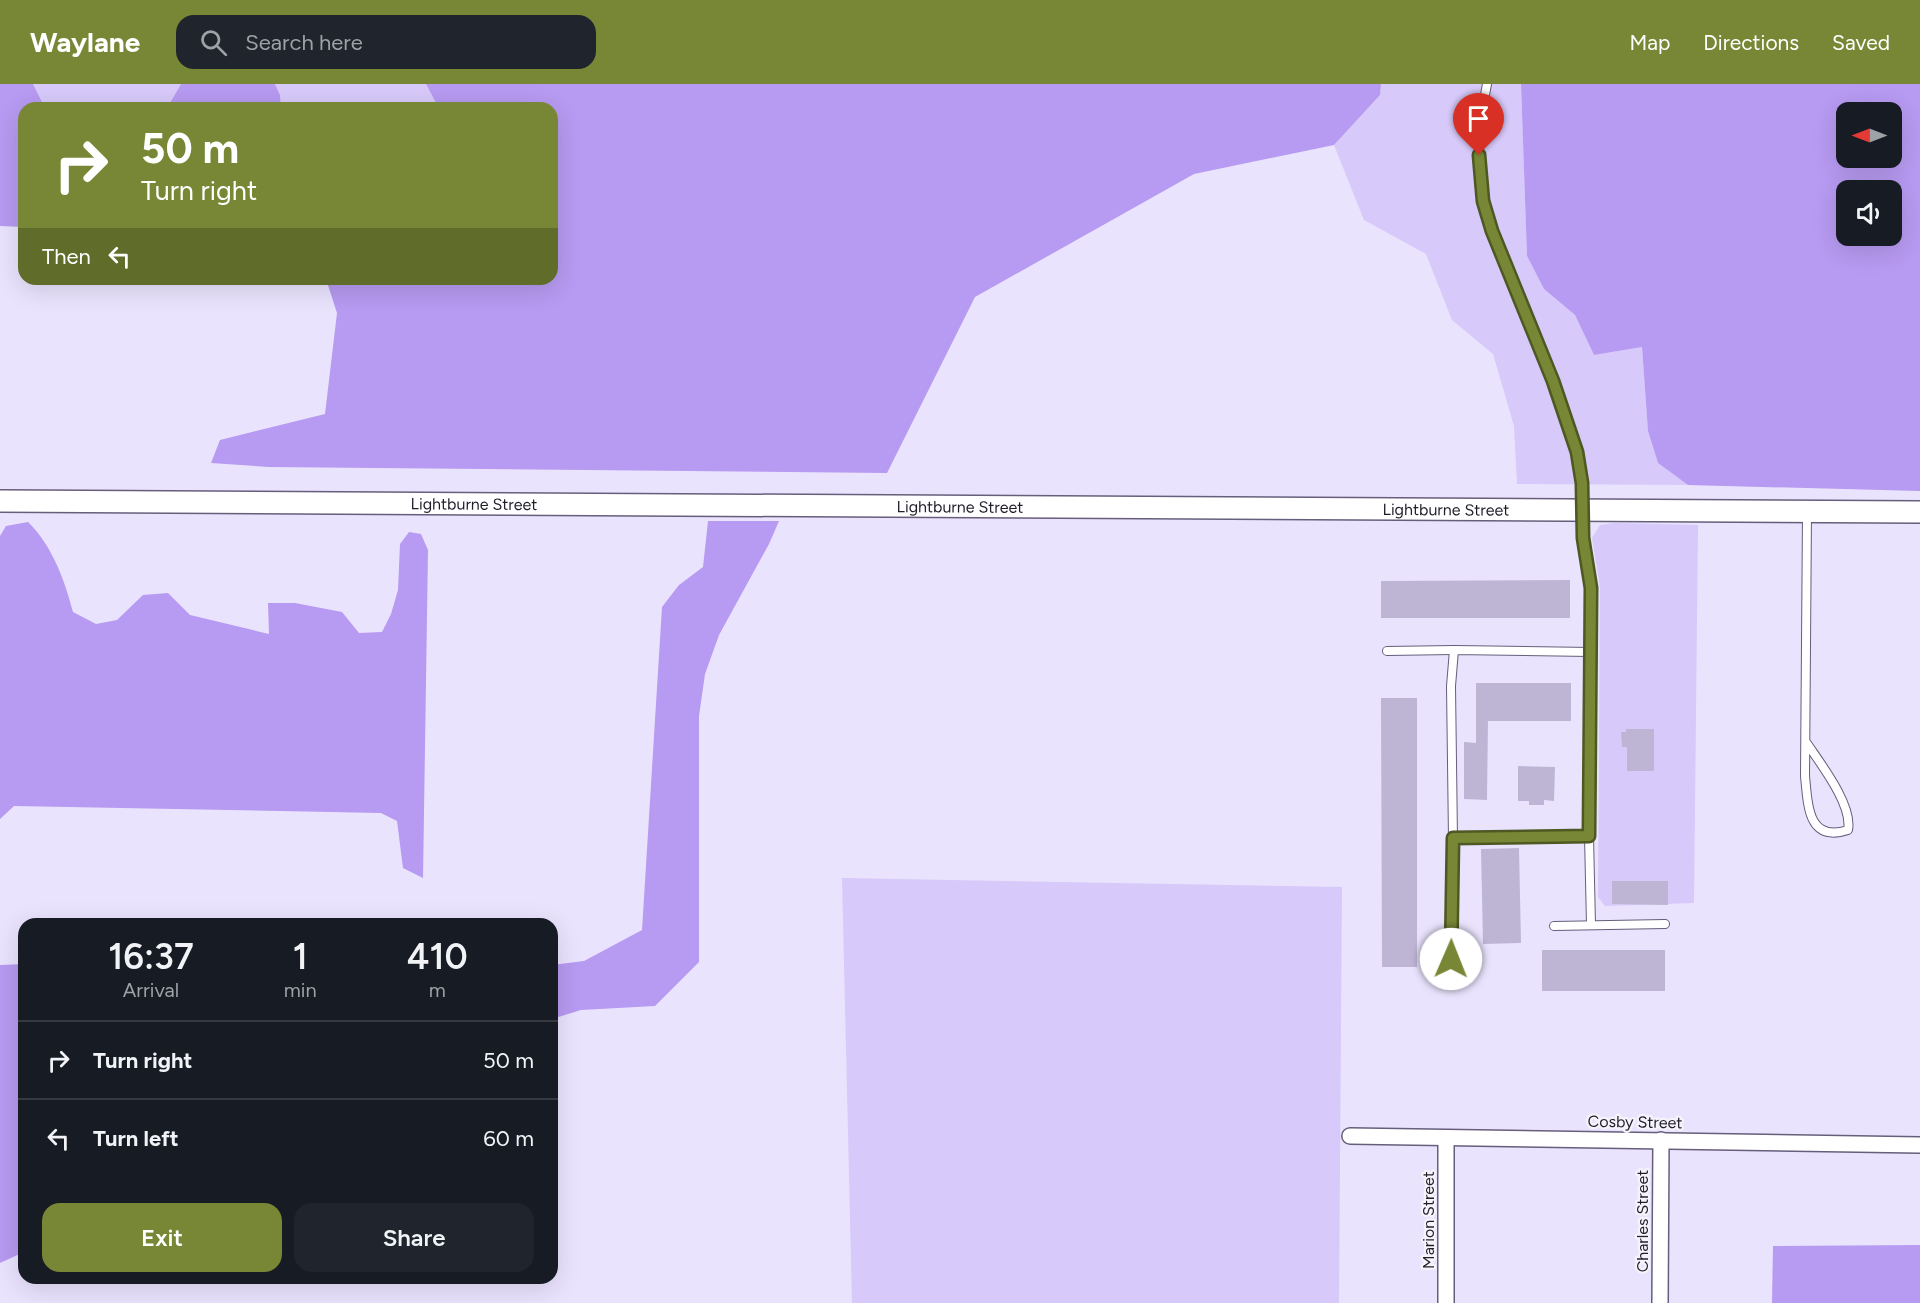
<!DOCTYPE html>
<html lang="en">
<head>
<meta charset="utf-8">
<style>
	:root { --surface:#171b24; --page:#20242c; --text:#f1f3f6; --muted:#9ea1a6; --line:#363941; --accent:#788735 }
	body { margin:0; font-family:Figtree,sans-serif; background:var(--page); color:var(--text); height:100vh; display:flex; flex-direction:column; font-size:22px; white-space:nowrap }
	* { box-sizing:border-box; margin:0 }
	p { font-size:20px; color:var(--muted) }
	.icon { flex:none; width:33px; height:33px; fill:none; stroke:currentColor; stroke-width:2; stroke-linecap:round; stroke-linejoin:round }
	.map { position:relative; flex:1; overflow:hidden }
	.side { position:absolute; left:18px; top:834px; width:540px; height:366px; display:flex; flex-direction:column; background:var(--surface); border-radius:18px; box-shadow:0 6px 24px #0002 }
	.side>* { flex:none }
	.hud { position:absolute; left:18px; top:18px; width:540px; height:183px; border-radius:18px; box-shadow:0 6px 24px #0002; background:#788735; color:#fff; overflow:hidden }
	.needle { width:39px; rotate:270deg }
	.controls { position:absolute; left:1836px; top:18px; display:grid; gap:12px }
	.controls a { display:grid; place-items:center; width:66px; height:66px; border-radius:12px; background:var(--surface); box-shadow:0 6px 24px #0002; font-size:30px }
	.pin { position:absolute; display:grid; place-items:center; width:51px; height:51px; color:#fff; margin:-62px -26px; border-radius:50% 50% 50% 0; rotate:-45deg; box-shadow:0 0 6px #0007 }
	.pin .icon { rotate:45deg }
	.me { position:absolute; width:66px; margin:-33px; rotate:1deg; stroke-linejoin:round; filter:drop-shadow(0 0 4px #0008) }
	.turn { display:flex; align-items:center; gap:21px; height:126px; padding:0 24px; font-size:27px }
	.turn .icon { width:78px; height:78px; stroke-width:2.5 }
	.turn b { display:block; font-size:42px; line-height:51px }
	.then { display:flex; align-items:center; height:57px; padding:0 24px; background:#0003; gap:12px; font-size:22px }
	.eta { display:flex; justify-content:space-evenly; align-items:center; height:102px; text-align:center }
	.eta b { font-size:36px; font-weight:600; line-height:42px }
	.button { display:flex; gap:12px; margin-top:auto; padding:12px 24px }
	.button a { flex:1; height:69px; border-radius:18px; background:var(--accent); color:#fff; font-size:24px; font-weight:600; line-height:69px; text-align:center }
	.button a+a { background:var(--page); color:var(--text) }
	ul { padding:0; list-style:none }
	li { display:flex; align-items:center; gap:18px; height:78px; padding:0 24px; border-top:2px solid var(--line) }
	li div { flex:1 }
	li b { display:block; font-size:22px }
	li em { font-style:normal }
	header { display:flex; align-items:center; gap:36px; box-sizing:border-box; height:84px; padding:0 30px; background:var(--accent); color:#fff }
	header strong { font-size:28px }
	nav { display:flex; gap:33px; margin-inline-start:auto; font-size:21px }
	.search { width:420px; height:54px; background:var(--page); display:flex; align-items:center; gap:15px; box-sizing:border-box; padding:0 21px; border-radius:18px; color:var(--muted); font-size:22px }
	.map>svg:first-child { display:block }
	.green { fill:#d7c9f9 }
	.forest { fill:#b79af1; fill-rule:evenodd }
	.building { fill:#beb5d5 }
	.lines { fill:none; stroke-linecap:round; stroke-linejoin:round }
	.service-casing { stroke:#665e7a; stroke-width:10 }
	.minor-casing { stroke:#665e7a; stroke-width:18 }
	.secondary-casing { stroke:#665e7a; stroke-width:24 }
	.service { stroke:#fff; stroke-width:8 }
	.minor { stroke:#fff; stroke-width:15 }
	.secondary { stroke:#fff; stroke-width:21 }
	.route-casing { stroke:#4e5822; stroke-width:15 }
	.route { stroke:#788735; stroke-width:10 }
	.labels { text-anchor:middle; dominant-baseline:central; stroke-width:4.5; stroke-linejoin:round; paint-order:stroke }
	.street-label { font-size:16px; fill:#211d29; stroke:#f6f4fb }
</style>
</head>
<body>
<header>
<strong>Waylane</strong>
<div class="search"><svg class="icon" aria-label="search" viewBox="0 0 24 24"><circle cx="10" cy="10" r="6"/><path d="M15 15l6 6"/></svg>Search here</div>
<nav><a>Map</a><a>Directions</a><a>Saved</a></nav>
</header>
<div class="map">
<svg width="1920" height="1219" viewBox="0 0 1920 1219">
	<rect width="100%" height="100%" fill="#eae3fe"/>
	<g class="green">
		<path d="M33,0H181L167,24H45Z"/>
		<path d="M275,0H426L437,21V24H281L280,11Z"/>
		<path d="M1381,0H1521L1527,172L1544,205L1575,231L1594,271L1642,263L1648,347L1658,379L1688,401L1517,400L1514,342L1493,270L1452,236L1426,170L1364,136L1334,61L1380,11Z"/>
		<path d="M1614,439L1698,441L1694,819L1605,822L1598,813L1600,503L1592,454L1600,441Z"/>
		<path d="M842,794L1342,803L1339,1219H852Z"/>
	</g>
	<g class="forest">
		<path d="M0,0H33L45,24H24V143L0,142Z"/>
		<path d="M181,0H275L280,11L281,24H167Z"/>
		<path d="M426,0H1381L1380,11L1334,61L1194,90L975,213L887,389L269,383L211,379L220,356L325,330L337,229L326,195H552V24H437V21Z"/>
		<path d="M1521,0H1920V407L1688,401L1658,379L1648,347L1642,263L1594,271L1575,231L1544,205L1527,172ZM1846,28H1892V74H1846ZM1892,106V152H1846V106Z"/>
		<path d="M708,437H779L769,460L719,551L705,590L699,632V878L655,922L581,926L552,935V881L584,877L642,846L662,523L679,501L703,483Z"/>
		<path d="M28,438C52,461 65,497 73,528L96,540L117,536L143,511L168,509L190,531L269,550L268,519H295L342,528L359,549L382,548L391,530L398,506L400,460L409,448L421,450L428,466L423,794L403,784L397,737L381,729L14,722L0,735V452L6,442Z"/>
		<path d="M24,880V1168L0,1179V881Z"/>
		<path d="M1920,1161V1219H1772L1773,1162Z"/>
	</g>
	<g class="building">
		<path d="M1570,496V534H1381V497Z"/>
		<path d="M1476,599H1571V637H1488L1487,716L1464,715V658L1476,659Z"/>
		<path d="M1381,614H1417V883H1382Z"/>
		<path d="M1626,645H1654V687H1627V663H1622L1621,648H1626Z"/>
		<path d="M1518,682L1555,683L1554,717L1544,716V721H1529V717H1518Z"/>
		<path d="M1519,764L1521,859L1483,860L1481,765Z"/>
		<path d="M1612,797H1668V821L1612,820Z"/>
		<rect x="1542" y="866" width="123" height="41"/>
	</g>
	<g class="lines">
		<defs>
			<g id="service">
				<path d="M1487,0L1480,38L1479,71L1483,117L1492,147L1553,297L1577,368L1582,399L1583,454L1591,504L1589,752L1453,755L1451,602L1454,566L1591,568"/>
				<path d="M1387,567L1454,566"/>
				<path d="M1806,658C1820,679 1853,721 1848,746C1808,759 1808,722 1805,692L1807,429"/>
				<path d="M1589,752L1591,841"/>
				<path d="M1554,842L1665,840"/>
				<path d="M1451,875L1453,755"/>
			</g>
			<g id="minor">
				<path d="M1350,1052L1920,1061"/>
				<path d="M1446,1054V1219"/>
				<path d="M1660,1219L1661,1056"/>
			</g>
			<g id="secondary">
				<path id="s1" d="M0,417L1920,428"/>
			</g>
		</defs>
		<use href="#service" class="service-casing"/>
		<use href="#minor" class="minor-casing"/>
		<use href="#secondary" class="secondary-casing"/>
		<use href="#service" class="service"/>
		<use href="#minor" class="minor"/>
		<use href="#secondary" class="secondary"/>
	</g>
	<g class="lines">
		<defs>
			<path id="route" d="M1451,875L1453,754L1589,752L1591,504L1583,454L1582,399L1577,368L1553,297L1492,147L1483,117L1479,71"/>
		</defs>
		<use href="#route" class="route-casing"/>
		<use href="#route" class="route"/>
	</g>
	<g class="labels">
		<g class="street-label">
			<text stroke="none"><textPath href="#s1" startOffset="474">Lightburne Street</textPath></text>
			<text stroke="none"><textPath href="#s1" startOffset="960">Lightburne Street</textPath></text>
			<text stroke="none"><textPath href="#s1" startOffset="1446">Lightburne Street</textPath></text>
			<text transform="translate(1635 1038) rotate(1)">Cosby Street</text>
			<text transform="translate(1428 1136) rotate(-90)">Marion Street</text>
			<text transform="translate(1642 1137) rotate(-90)">Charles Street</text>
		</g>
	</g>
</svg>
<div class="controls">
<a><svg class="needle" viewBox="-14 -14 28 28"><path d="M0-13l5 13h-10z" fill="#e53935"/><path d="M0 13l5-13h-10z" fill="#9ea1a6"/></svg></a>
<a><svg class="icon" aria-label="sound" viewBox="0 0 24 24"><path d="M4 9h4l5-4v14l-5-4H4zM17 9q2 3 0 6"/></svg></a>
</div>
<div class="pin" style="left:1479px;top:71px;background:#d93025"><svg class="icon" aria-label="arrive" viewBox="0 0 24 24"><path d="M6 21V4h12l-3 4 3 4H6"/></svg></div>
<svg class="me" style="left:1451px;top:875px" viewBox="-20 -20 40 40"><circle r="19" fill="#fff"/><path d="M0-13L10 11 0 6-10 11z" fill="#788735"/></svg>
<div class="hud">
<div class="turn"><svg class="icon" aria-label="right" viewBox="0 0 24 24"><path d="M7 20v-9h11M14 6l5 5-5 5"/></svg><div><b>50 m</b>Turn right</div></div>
<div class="then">Then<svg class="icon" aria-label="left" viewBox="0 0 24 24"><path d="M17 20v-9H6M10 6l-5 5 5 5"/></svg></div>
</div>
<section class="side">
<div class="eta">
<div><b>16:37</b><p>Arrival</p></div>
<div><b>1</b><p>min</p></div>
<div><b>410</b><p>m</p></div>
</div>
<ul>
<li><svg class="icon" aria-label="right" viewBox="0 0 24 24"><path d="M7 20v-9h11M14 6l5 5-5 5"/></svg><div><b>Turn right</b></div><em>50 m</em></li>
<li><svg class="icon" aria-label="left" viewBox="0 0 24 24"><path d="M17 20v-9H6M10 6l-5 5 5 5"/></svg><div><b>Turn left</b></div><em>60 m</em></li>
</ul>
<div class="button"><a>Exit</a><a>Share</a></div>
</section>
</div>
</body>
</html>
